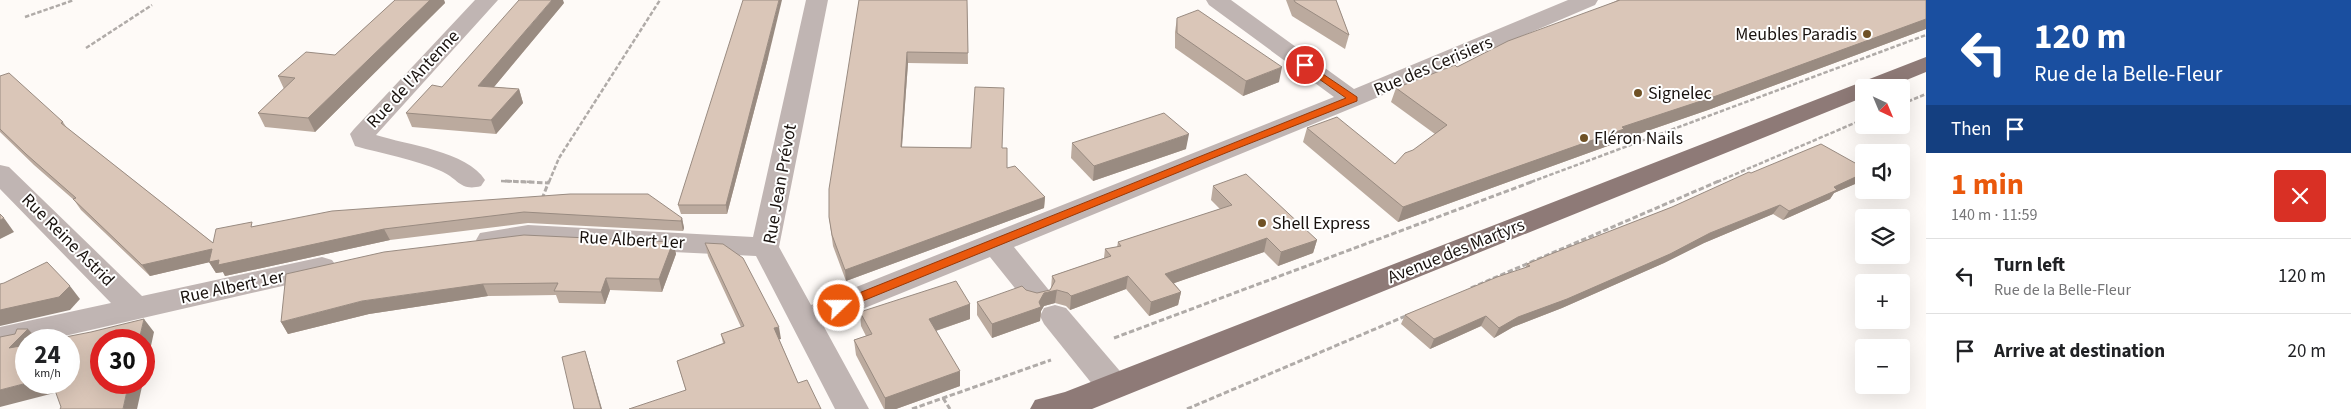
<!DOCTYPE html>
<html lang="en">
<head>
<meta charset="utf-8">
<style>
	:root { --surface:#fff; --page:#f2f2f2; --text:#202124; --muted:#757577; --line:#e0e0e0; --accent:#ea580c }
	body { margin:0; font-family:"Source Sans 3",sans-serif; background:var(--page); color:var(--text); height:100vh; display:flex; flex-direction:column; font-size:19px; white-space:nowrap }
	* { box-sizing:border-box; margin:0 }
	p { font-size:16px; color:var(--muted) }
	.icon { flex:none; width:28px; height:28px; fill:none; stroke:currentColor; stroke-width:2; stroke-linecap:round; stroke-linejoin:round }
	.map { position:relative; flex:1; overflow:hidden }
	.panel { display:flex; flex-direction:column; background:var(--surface); width:425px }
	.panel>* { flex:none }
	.hud { background:#1a4fa0; color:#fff; overflow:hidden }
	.needle { width:32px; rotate:136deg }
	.buttons { position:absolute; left:1855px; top:79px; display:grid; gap:10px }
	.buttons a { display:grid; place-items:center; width:55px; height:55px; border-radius:5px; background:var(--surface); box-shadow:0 5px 20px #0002; font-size:25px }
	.speed { position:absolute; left:15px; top:329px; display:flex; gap:10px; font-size:25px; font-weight:700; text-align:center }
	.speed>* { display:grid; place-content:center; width:65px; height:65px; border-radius:50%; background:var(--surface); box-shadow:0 5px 20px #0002; line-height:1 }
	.speed small { font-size:12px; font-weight:400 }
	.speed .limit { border:8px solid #d22; background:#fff; color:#111 }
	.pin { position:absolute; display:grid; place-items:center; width:42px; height:42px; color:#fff; margin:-21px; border:2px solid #fff; border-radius:50%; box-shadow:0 1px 5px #0007 }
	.me { position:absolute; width:55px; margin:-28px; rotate:68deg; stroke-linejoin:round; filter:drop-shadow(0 0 4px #0008) }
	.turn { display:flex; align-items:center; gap:18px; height:105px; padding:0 25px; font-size:22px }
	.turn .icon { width:65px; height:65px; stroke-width:2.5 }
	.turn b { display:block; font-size:35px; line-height:42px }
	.then { display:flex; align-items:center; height:48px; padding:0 25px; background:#0003; gap:10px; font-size:19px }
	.round { display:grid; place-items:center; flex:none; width:52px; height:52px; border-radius:5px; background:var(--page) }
	.overview { display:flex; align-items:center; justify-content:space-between; height:85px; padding:0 25px }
	h1 { font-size:30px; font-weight:700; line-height:38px; color:var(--accent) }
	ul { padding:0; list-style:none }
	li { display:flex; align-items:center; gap:15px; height:75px; padding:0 25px; border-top:1px solid var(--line) }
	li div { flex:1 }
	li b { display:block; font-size:19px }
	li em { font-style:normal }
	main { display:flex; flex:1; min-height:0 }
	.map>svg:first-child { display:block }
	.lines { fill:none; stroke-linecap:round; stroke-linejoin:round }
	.path-far1 { stroke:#b0aba8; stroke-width:2.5; stroke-dasharray:4.5 2; stroke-linecap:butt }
	.path { stroke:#b0aba8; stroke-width:3; stroke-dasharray:5.5 2.5; stroke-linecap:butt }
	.minor { fill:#c0b5b3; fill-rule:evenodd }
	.major { fill:#8e7a77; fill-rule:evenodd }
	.wall { fill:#bbaa9e }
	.shaded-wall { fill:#998b81 }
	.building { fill:#dac6b8; stroke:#998b81 }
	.route { fill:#ea580c; stroke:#983908 }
	.poi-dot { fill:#6f5125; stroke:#fff; stroke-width:2 }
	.labels { text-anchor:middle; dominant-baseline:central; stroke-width:4; stroke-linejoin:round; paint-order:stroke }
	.poi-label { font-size:18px; fill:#19120e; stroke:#fff; text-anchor:start }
	.street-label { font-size:18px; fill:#19120e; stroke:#fff }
</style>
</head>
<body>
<main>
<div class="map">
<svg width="1926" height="409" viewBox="0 0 1926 409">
	<rect width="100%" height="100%" fill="#fefaf7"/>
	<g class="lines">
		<g class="path-far1">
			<path d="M25,17L74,0"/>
			<path d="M86,48L152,5"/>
			<path d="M1902,104L1926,94"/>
			<path d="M501,181L534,182"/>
			<path d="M549,182L559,158L660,0"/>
			<path d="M1531,182L1926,35"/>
			<path d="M1717,182L1864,119"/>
		</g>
		<g class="path">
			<path d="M505,181L548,183"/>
			<path d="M542,199L549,181"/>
			<path d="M1471,288L1719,181"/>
			<path d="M1114,338L1534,181"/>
			<path d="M943,398L950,409"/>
			<path d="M912,409L1051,360"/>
			<path d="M1187,409L1408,315"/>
		</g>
		<g class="minor">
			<path d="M475,0H498L376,135C407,145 467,151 485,180L481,186C460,192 458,178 441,171C414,159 383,154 355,146L350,134L354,129Z"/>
			<path d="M806,0H828L779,247L811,305L1334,97L1209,5L1206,0H1231L1354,89L1568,0H1598L1595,5L1362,104L1014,247L1052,294L1048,302L1037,305L1026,302L990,257L823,325L869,409H835L756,256L528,245L490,250L480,247L476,240L480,233L528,225L753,237Z"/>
			<path d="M0,165L9,167L142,296L322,257L332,260L337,267L332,274L322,277L47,340H26V345L0,351V327L111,303L0,189Z"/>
			<path d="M1055,305L1066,308L1125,377L1129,386L1125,395L1113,399L1101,395L1044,324L1040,316L1044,308Z"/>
		</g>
		<path class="major" d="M1926,57V72L1887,88H1864V97L1092,409H1030L1035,400L1065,392Z"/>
	</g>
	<g class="wall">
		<path d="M395,0H444L445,3L315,132L265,127L258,113L284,89L278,76L335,55Z"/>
		<path d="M859,0H967L968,64L908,63L902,147L1002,148L1007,168L1045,197L1044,208L846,281L833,246L829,217Z"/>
		<path d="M1286,0H1336L1349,35L1345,49L1292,16Z"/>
		<path d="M1617,0H1926V29L1708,110L1618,141L1616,143L1398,222L1303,142L1307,128L1395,164L1435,134L1391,102L1396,88L1457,67L1616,1Z"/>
		<path d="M564,3L494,87L519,89L523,103L496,134L412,127L406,113L442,87Z"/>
		<path d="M1177,18L1279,82L1243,96L1175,48V32Z"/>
		<path d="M768,58L727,214H681L678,205Z"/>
		<path d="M0,76L63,122L67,128L213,243L255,226L570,194L682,218L684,228L683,231L528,223L390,240L225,276L223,272L216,273L209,262L150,276L81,210L74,200L34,165L0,132Z"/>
		<path d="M1072,143L1186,149L1093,181L1071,158Z"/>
		<path d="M1864,168V178L1862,181L1834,193L1830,199L1783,220L1773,214L1704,243L1664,263L1562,308L1513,327L1494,338L1481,326L1430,349L1401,324L1405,315L1525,268L1527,264L1672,207L1751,173Z"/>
		<path d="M1213,186L1317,240L1313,253L1278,266L1264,252L1174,283L1181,292L1178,305L1149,316L1126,289L1070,310L1066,306L1055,303L1044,306L1041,311L1040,321L992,338L977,315V302L1026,290L1037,293L1050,290L1051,288L1052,276L1104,258L1105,249L1117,247L1118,242L1220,209L1211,200Z"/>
		<path d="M673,242L676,254L662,292L610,290L605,304L559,303L556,295L488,296L369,314L288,334L281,322Z"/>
		<path d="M705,243L781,339H779L798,383L821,409L686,391L677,361L723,343L721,334L741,327L708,256Z"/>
		<path d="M970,304V319L936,331L960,386L896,409H884L856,355L854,340L866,336L861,326L860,312Z"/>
	</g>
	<g class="shaded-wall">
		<path d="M430,0H444L445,3L315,132L308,118Z"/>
		<path d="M552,0H563L564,3L483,100L478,86Z"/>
		<path d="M779,0H782L768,58L727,214L726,205Z"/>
		<path d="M1926,19V29L1708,110L1618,141L1616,143L1398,222L1403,207L1622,127Z"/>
		<path d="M907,52L908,63L901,158V147Z"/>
		<path d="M1282,67L1279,82L1243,96L1246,81Z"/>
		<path d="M519,89L523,103L496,134L491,120Z"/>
		<path d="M1189,134L1186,149L1093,181L1094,166Z"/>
		<path d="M1864,173V178L1862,181L1834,193L1830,199L1783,220L1789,211L1834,187Z"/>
		<path d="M1045,197L1044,208L846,281L845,270Z"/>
		<path d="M1780,205L1773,214L1704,243L1664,263L1562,308L1513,327L1494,338L1499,328L1518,317L1710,233Z"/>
		<path d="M4,218L14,232L0,239V220Z"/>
		<path d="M682,218L684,228L683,231L681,221Z"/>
		<path d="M384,229L390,240L225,276L223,272L216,273L209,262Z"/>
		<path d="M1267,238L1264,252L1163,287L1165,274Z"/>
		<path d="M1317,240L1313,253L1278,266L1281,252Z"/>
		<path d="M673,242L676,254L662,292L659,279Z"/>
		<path d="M212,249L219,260L150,276L142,265Z"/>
		<path d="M1128,276L1126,289L1070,310L1071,296Z"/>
		<path d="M606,278L610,290L605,304L601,292Z"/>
		<path d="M483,284L488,296L369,314L288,334L281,322L362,301Z"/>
		<path d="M70,286L80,299L70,310L0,326V310Z"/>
		<path d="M1057,290L1055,303L1044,306L1041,311L1040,321L992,338V324L1039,302L1044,293Z"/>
		<path d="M1181,292L1178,305L1149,316L1151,302Z"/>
		<path d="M970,304V319L929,333V319Z"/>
		<path d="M1486,316L1481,326L1430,349L1434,339Z"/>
		<path d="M144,319L154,332L144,378V340H139Z"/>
		<path d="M779,327L781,339L776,340L774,328Z"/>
		<path d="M28,329L38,340H26V355L9,348Z"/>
		<path d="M585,351L589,364L602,409H601Z"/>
		<path d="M960,371V386L896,409H885V398Z"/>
		<path d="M31,382H55L62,391L0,407V390Z"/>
		<path d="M129,382H143L137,409H123Z"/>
	</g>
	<g class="building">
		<path d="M395,0H430L308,118L258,113L295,78L278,76L306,52L335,55Z"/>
		<path d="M519,0H552L478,86L519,89L491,120L406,113L432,85L442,87Z"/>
		<path d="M743,0H779L726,205H678Z"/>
		<path d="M859,0H967L968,53L907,52L901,147L971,148L975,87L1004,88L1002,148H1007V168L1015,166L1045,197L845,270L832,235L829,217V189Z"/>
		<path d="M1294,0H1336L1349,35L1295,2Z"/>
		<path d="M1620,0H1926V19L1716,96L1622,127L1624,129L1403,207L1307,128L1337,117L1395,164L1405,153L1413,150L1447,125L1396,88L1455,65L1457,67L1508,41Z"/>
		<path d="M1198,10L1282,67L1246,81L1177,33V18Z"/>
		<path d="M9,73L63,122L61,123L213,243L216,229L252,222L251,227L332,211L570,194H648L682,218L681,221L524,212L384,229L218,265L219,260L209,262L212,249L142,265L73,199L76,198L26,154L0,129V76Z"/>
		<path d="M1164,113L1189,134L1094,166L1072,143Z"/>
		<path d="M1821,144L1864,168V173L1834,187L1837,190L1789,211L1780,205L1710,233L1670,254L1567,299L1518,317L1499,328L1486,316L1434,339L1405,315L1497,277L1530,266L1527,264L1551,254L1672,207L1749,172L1751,173Z"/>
		<path d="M1246,174L1317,240L1281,252L1267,238L1165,274L1181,292L1151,302L1128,276L1071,296L1068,293L1057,290L1044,293L1039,302L1041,307L992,324L977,302L1022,286L1026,290L1037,293L1050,290L1055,281L1052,276L1111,256L1105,249L1121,246L1118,242L1232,205L1213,186Z"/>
		<path d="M0,214L4,218L0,220Z"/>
		<path d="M524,235L673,242L659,279L606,278L601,292L554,291L558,283L483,284L362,301L281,322L286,274L384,252Z"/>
		<path d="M705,243L723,244L743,258L779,327L774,328L798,383L807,380L821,409H629L686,390L677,361L725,343L721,334L744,326Z"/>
		<path d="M47,262L70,286L59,297L0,310V284L4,283Z"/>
		<path d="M956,281L970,304L929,319L960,371L885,398L854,340L872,334L860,312Z"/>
		<path d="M144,319L139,340H101V382H129L123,409H60L61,407L52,382H69V340H50L91,332Z"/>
		<path d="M17,329H28L9,348L26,345V382H31L0,390V337L15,334Z"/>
		<path d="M585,351L601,409H574L562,357Z"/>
	</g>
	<path class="route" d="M1305,62L1357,97V101L1228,152L843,309L839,311L832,306L834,303L1346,98L1302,67L1301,65Z"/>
	<g class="poi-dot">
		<circle cx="1867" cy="34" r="5"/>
		<circle cx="1638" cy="93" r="5"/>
		<circle cx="1584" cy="138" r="5"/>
		<circle cx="1262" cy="223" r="5"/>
	</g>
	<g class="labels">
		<g class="poi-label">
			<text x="1857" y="34" text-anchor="end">Meubles Paradis</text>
			<text x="1648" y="93">Signelec</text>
			<text x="1594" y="138">Fléron Nails</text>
			<text x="1272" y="223">Shell Express</text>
		</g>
		<g class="street-label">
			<text transform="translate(1433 66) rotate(-23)">Rue des Cerisiers</text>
			<text transform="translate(413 79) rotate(-47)">Rue de l'Antenne</text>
			<text transform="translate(780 184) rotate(-80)">Rue Jean Prévot</text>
			<text transform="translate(68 240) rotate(45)">Rue Reine Astrid</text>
			<text transform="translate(632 240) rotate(3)">Rue Albert 1er</text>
			<text transform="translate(1456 251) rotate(-22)">Avenue des Martyrs</text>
			<text transform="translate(232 287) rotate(-12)">Rue Albert 1er</text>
		</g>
	</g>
</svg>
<div class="buttons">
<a><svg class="needle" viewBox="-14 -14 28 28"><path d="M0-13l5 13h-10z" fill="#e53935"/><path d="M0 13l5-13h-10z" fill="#757577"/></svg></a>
<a><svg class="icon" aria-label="sound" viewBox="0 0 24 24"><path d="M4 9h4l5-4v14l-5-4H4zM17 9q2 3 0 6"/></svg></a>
<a><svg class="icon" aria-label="layers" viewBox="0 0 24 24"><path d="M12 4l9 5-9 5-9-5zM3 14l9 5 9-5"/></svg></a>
<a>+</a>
<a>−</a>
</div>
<div class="speed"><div>24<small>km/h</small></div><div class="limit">30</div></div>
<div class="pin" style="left:1305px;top:65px;background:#d93025"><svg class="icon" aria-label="arrive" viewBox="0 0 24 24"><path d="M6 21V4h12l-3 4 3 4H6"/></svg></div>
<svg class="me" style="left:839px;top:306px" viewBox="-20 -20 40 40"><circle r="17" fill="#ea580c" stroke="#fff" stroke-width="3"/><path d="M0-11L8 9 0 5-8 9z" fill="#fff"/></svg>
</div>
<section class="panel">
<div class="hud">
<div class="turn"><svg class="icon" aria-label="left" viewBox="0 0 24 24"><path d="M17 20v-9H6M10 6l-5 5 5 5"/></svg><div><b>120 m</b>Rue de la Belle-Fleur</div></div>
<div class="then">Then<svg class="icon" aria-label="arrive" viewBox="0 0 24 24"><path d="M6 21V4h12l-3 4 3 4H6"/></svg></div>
</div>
<div class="overview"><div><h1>1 min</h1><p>140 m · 11:59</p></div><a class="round" style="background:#d93025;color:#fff"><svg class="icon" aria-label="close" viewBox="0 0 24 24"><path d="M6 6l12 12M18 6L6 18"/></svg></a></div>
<ul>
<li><svg class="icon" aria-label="left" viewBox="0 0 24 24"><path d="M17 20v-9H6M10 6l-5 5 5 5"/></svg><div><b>Turn left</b><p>Rue de la Belle-Fleur</p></div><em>120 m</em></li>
<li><svg class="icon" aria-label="arrive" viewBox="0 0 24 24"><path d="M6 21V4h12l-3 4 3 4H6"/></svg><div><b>Arrive at destination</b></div><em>20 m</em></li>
</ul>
</section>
</main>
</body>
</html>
